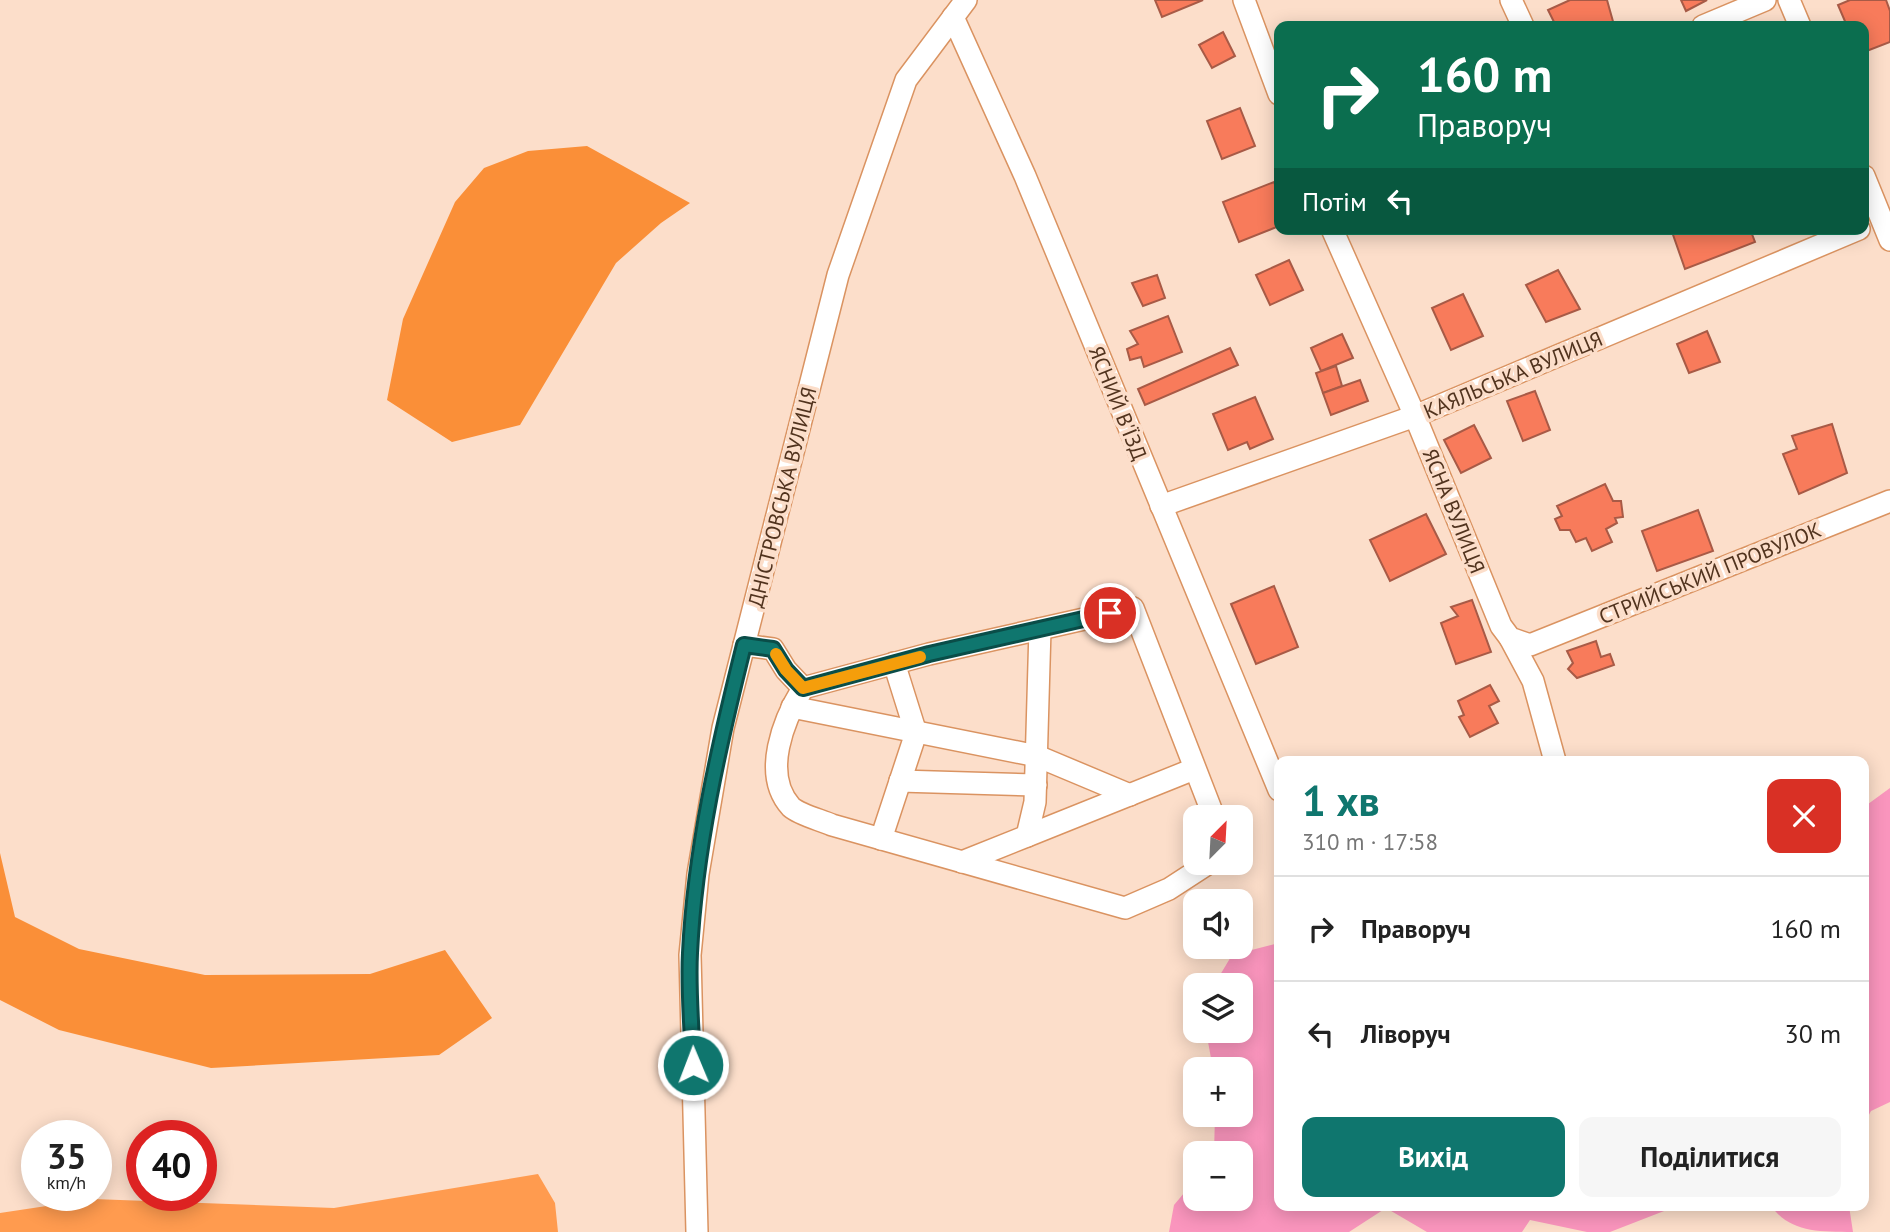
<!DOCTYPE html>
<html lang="uk">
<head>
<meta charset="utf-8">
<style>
	:root { --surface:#fff; --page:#f6f6f6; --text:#222; --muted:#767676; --line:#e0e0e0; --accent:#0f766e }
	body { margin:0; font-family:"PT Sans",sans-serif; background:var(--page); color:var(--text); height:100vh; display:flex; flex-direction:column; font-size:26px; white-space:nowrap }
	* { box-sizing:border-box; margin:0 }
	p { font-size:23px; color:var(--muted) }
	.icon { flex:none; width:38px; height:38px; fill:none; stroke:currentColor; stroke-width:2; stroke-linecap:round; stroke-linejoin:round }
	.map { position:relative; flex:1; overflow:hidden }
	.panel { position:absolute; left:1274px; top:756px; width:595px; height:455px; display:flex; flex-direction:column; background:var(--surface); border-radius:14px; box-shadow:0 4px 18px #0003 }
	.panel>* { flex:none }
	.top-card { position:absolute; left:1274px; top:21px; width:595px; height:214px; border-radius:14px; box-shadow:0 4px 18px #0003; background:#0b6e4f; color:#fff; overflow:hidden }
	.needle { width:46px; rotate:24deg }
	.tools { position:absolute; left:1183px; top:805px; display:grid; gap:14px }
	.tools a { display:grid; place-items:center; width:70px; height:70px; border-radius:14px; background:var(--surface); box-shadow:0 4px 18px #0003; font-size:35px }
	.speed { position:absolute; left:21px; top:1120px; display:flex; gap:14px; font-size:35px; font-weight:700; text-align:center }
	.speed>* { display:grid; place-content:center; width:91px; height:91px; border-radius:50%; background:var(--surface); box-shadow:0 4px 18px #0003; line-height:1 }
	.speed small { font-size:18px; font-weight:400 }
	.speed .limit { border:10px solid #d22; background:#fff; color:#111 }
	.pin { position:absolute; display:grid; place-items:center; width:60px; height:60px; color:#fff; margin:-30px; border:4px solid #fff; border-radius:50%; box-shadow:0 2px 7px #0007 }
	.me { position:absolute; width:77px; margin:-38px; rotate:359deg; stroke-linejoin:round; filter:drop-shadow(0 0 5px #0008) }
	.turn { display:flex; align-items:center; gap:24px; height:147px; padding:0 28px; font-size:32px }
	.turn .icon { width:91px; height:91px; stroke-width:2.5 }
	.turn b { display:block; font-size:49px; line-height:60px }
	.then { display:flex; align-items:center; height:66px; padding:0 28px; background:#0003; gap:14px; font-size:26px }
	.round { display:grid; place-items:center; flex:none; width:74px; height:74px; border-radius:14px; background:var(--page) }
	.head { display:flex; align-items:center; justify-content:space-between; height:119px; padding:0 28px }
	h1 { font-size:42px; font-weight:800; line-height:52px; color:var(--accent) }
	.primary-button { display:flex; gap:14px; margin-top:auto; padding:14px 28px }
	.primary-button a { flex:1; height:80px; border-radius:14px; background:var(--accent); color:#fff; font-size:28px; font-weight:800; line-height:80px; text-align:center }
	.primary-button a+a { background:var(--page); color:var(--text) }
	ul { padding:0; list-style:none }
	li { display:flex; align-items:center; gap:21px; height:105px; padding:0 28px; border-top:2px solid var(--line) }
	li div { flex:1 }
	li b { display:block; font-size:26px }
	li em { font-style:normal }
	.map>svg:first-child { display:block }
	.green { fill:#ff9b4f }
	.forest { fill:#fa8f38 }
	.water { fill:#fa95bd }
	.building { fill:#f87b5b; stroke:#a85a46; stroke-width:2 }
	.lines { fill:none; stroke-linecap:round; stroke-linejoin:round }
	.minor-casing { stroke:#da9361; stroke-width:24 }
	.minor { stroke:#fff; stroke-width:21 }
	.route-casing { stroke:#0a4d48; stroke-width:18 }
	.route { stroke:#0f766e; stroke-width:12 }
	.slow { stroke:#f59e0b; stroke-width:12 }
	.labels { text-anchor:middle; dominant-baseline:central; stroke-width:7; stroke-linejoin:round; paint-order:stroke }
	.street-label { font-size:21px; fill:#51331e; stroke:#fcdeca }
</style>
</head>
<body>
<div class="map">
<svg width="1890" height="1232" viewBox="0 0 1890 1232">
	<rect width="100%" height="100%" fill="#fcdeca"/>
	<path class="green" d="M538,1174L555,1203L558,1232H0V1213L93,1199L334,1208Z"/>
	<g class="forest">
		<path d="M587,146L690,203L661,223L616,263L520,425L452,442L387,400L403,319L455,202L484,168L528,151Z"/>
		<path d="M0,853L15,917L79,949L205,975L370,974L445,950L492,1018L439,1055L211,1068L59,1030L0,1000Z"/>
	</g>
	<g class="water">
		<path d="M1890,788V1102L1871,1111L1864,1124V807Z"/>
		<path d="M1279,943V1206H1677L1610,1232H1587L1530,1220L1522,1232H1427L1386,1208L1349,1232H1169L1174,1205L1195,1180V1199H1241V1153H1214L1215,1115H1241V1069H1213L1206,1031H1241V985H1214L1232,955Z"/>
		<path d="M1771,1206H1849L1853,1232C1817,1232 1790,1232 1771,1206Z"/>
	</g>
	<g class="building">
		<path d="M1155,0H1203L1162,17Z"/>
		<path d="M1570,0H1607L1614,25L1556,26L1548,10Z"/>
		<path d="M1681,0H1707L1686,11Z"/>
		<path d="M1850,0H1886L1890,11V42L1864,52V26H1847L1838,5Z"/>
		<path d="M1223,32L1235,56L1212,68L1199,45Z"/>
		<path d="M1240,108L1255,146L1222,159L1207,121Z"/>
		<path d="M1274,182L1279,194V226L1239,242L1223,202Z"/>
		<path d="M1671,229H1750L1755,242L1685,269Z"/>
		<path d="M1289,260L1303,290L1270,305L1256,275Z"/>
		<path d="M1558,270L1580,309L1546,322L1526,285Z"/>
		<path d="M1157,275L1165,298L1143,306L1132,283Z"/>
		<path d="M1463,294L1483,336L1451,350L1432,308Z"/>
		<path d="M1168,316L1182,352L1144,367L1141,357L1130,360L1127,349L1138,344L1130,331Z"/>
		<path d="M1707,331L1720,362L1689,373L1677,344Z"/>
		<path d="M1342,334L1353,358L1321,371L1311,348Z"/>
		<path d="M1230,348L1238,365L1145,405L1138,389Z"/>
		<path d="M1336,366L1342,386L1323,393L1316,373Z"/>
		<path d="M1360,380L1368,401L1331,415L1323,393Z"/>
		<path d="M1535,391L1550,430L1523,441L1507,401Z"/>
		<path d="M1255,397L1273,439L1250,449L1247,442L1228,450L1213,414Z"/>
		<path d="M1832,424L1847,473L1799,494L1783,454L1797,449L1792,436Z"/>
		<path d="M1474,425L1491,458L1461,473L1444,440Z"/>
		<path d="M1605,484L1613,501H1621L1623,517L1615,518L1617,523L1606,529L1612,542L1592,551L1586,538L1576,542L1570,530H1560L1555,519L1562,516L1557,506Z"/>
		<path d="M1698,510L1713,551L1657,571L1642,531Z"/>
		<path d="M1426,514L1446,554L1390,581L1370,540Z"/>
		<path d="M1274,586L1298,647L1256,664L1231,604Z"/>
		<path d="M1472,600L1491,652L1456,664L1441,623L1458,616L1451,607Z"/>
		<path d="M1596,641L1601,657L1610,654L1614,665L1577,678L1568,669L1573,663L1567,651Z"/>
		<path d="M1490,685L1499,701L1489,706L1498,723L1470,737L1459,717L1464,715L1458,701Z"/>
	</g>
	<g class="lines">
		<defs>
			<g id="minor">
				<path d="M1244,0L1279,94"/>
				<path d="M1511,0L1523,26"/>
				<path d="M1789,0L1800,26"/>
				<path d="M953,17L1025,176L1279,790"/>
				<path d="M1703,26L1765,0"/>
				<path d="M1864,176L1890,240"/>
				<path d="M1332,229L1415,416L1501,626L1510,638L1530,645L1890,501"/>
				<path d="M1161,506L1415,416L1859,229"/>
				<path d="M1510,638L1533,681L1555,761"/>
				<path d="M744,645L773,649L786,670L803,688"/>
				<path d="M792,707L1037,756L1130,795"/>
				<path d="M900,781L1036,785"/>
				<path d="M1027,836L1194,769"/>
				<path d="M881,839L916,733L894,663"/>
				<path d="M962,862L1027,836L1035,802L1040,629"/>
				<path d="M1209,863L1169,889L1125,908L832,825C821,820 800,815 791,807C761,774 784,719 803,688L929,654L1133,608L1214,817"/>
				<path d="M697,1232L690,955L698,874L723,728L838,275L906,80L966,0"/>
			</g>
		</defs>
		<use href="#minor" class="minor-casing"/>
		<use href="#minor" class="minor"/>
	</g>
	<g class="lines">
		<defs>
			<path id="route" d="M693,1065C692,1028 688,990 690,953C695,849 719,745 744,645L773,649L786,670L803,688L929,654L1110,613"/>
		</defs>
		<use href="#route" class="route-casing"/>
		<use href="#route" class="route"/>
		<path class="slow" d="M776,654L786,670L803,688L920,657"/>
	</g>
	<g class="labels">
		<g class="street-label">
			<text transform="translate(1513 375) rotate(-23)">КАЯЛЬСЬКА ВУЛИЦЯ</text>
			<text transform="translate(1118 403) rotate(68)">ЯСНИЙ В'ЇЗД</text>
			<text transform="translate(782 497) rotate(-76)">ДНІСТРОВСЬКА ВУЛИЦЯ</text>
			<text transform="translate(1454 511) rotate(68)">ЯСНА ВУЛИЦЯ</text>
			<text transform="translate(1710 573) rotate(-22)">СТРИЙСЬКИЙ ПРОВУЛОК</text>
		</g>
	</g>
</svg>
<div class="tools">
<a><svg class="needle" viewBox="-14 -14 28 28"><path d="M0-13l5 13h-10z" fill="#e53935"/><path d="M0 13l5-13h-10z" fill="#767676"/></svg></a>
<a><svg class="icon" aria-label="sound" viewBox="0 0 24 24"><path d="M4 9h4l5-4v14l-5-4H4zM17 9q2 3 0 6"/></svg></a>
<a><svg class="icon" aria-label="layers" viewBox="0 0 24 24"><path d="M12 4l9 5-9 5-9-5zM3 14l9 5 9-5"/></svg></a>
<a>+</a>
<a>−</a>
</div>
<div class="speed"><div>35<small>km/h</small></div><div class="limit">40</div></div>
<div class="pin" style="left:1110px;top:613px;background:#d93025"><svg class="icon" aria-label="arrive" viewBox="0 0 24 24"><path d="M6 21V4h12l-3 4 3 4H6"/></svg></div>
<svg class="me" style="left:693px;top:1065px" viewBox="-20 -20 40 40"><circle r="17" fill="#0f766e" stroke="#fff" stroke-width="3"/><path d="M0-11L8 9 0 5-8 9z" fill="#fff"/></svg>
<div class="top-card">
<div class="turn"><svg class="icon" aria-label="right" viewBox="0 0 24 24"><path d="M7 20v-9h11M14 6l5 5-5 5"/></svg><div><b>160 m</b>Праворуч</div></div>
<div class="then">Потім<svg class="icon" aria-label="left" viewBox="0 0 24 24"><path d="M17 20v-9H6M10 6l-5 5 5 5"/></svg></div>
</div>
<section class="panel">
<div class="head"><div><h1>1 хв</h1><p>310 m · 17:58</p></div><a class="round" style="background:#d93025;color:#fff"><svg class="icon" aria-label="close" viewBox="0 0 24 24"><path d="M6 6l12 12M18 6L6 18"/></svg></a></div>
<ul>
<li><svg class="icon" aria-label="right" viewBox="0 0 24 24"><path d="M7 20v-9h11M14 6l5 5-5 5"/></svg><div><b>Праворуч</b></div><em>160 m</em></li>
<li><svg class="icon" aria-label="left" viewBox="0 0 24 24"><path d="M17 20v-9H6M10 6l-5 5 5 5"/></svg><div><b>Ліворуч</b></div><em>30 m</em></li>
</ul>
<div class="primary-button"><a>Вихід</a><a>Поділитися</a></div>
</section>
</div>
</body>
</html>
